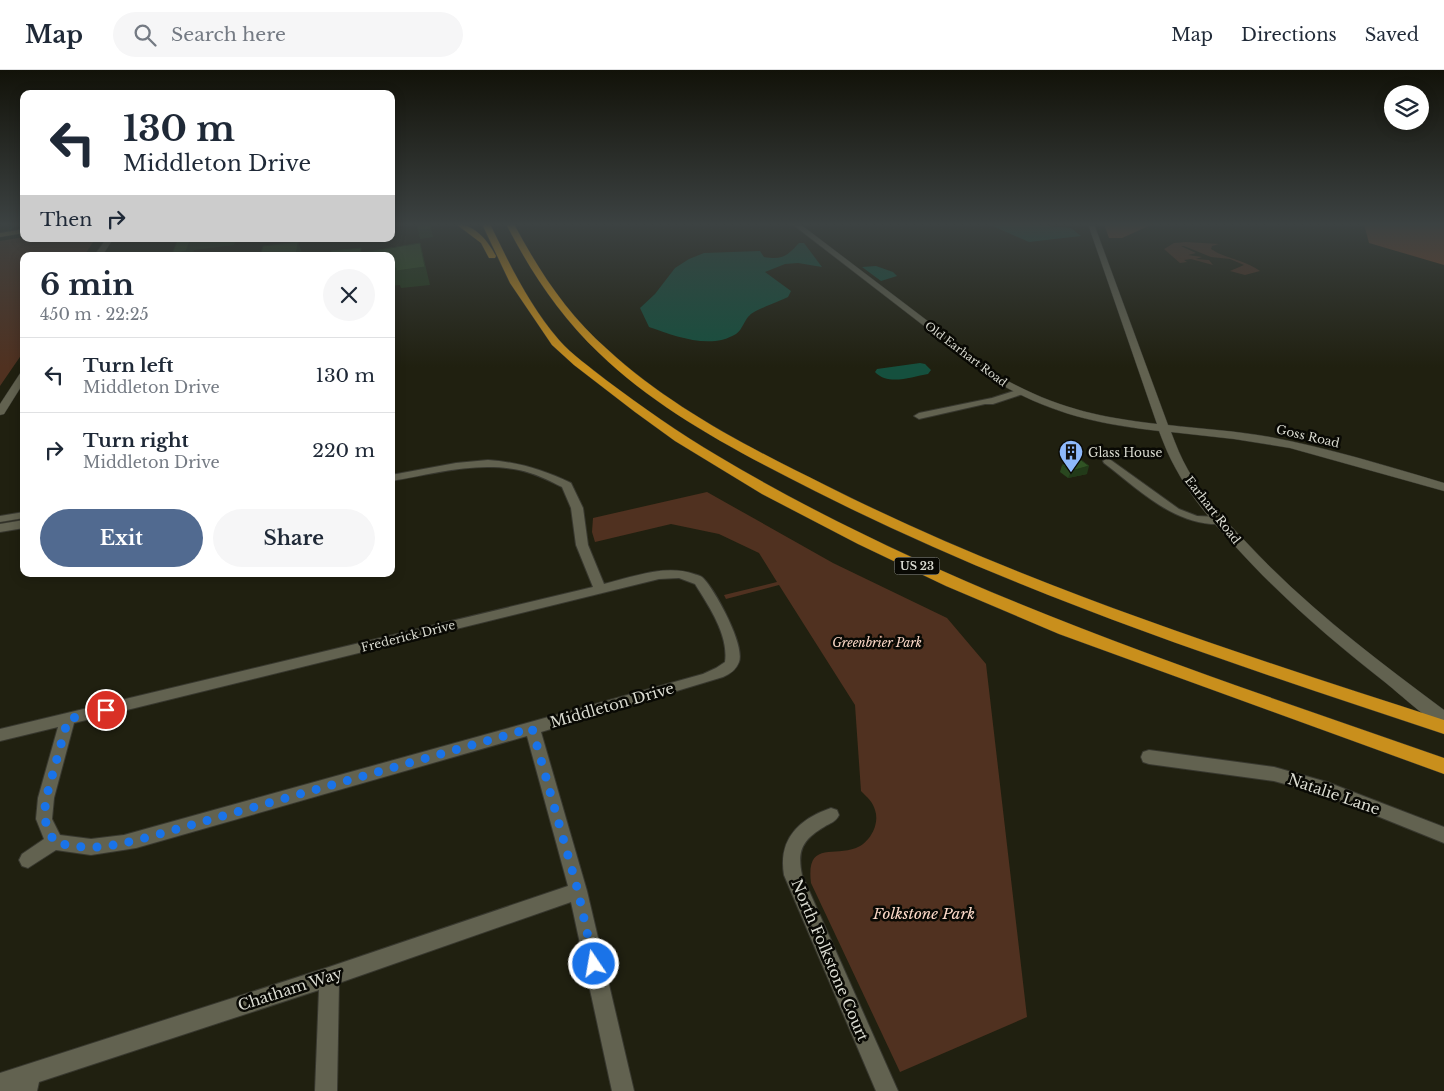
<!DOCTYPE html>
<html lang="en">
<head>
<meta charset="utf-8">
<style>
	:root { --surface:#fff; --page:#f6f6f7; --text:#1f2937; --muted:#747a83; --line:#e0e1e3; --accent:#516a90 }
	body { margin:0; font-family:"Libre Baskerville",serif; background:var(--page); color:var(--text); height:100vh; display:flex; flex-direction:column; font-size:19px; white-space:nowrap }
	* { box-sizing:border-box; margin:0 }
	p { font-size:16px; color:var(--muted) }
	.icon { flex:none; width:28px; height:28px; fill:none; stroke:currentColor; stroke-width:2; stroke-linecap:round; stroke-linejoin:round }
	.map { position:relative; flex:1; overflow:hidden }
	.side { position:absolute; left:20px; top:182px; width:375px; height:325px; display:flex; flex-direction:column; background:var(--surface); border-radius:10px; box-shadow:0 2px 12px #0003 }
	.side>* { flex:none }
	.top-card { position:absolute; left:20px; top:20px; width:375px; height:152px; border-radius:10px; box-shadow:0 2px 12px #0003; background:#fff; color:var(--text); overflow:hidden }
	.controls { position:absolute; left:1384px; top:15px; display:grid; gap:10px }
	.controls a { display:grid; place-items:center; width:45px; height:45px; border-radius:50%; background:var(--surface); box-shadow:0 2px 12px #0003; font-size:25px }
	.pin { position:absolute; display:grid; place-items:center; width:42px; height:42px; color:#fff; margin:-21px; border:2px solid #fff; border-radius:50%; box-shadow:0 1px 5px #0007 }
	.me { position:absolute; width:55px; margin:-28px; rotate:348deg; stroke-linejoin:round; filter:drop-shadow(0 0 4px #0008) }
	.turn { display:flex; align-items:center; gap:18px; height:105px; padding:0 20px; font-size:22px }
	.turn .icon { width:65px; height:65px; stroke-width:2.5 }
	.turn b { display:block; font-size:35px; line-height:42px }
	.then { display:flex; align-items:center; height:48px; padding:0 20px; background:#0003; gap:10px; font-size:19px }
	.round { display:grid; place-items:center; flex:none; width:52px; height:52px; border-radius:26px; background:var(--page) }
	.head { display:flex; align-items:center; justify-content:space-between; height:85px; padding:0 20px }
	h1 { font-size:30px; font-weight:700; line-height:38px }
	.action { display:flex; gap:10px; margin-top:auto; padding:10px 20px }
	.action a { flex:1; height:58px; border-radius:30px; background:var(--accent); color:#fff; font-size:20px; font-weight:700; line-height:58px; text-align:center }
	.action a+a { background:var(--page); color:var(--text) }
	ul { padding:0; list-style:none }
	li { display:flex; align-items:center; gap:15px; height:75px; padding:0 20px; border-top:1px solid var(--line) }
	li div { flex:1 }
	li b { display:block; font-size:19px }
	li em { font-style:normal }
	header { display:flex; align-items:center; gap:30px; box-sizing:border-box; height:70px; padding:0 25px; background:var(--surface); border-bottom:1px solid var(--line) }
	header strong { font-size:24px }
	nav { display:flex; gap:28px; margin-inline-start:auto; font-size:18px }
	.search { width:350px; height:45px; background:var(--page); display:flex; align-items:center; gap:12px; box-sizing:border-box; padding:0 18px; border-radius:28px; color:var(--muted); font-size:19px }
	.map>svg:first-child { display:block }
	.green { fill:#503120 }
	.forest { fill:#764024 }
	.water { fill:#15503e }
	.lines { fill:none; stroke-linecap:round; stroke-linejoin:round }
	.stream { stroke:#15503e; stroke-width:2 }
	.minor-casing { stroke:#38382f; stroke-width:2 }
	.tertiary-casing { stroke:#38382f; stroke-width:1 }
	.secondary-casing { stroke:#38382f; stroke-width:1 }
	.motorway-casing { stroke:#38382f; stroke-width:1 }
	.minor { fill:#626250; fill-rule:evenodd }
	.tertiary { fill:#626250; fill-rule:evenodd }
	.secondary { fill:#817040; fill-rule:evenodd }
	.motorway { fill:#c98f1c; fill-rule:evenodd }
	.wall { fill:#29471f }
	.shaded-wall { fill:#223a19 }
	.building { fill:#305324; stroke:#223a19 }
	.route { stroke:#1a73e8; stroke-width:9; stroke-dasharray:0 16.2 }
	.labels { text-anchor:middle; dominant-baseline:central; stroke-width:5; stroke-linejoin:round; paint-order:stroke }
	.far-street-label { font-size:11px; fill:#dadbd1; stroke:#090904 }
	.shield { fill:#090904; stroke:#9b9c94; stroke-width:1 }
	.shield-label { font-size:11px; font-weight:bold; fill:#dadbd1 }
	.street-label { font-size:12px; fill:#dadbd1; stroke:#090904 }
	.poi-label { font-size:12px; fill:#dadbd1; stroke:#090904; text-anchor:start }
	.park-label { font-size:12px; font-style:italic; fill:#fcd9c8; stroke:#090904 }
	.near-street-label { font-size:15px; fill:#dadbd1; stroke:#090904 }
	.near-park-label { font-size:15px; font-style:italic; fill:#fcd9c8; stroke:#090904 }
</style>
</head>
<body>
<header>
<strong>Map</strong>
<div class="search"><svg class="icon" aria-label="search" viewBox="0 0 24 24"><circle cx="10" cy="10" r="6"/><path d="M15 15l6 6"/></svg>Search here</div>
<nav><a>Map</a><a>Directions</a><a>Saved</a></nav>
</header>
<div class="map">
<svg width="1444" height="1021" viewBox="0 0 1444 1021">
	<rect width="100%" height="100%" fill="#202010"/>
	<g class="green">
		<path d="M24,167V169H95L84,186H24V281L0,316V171Z"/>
		<path d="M1186,172L1219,174L1212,176L1211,179C1226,189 1245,190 1260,201L1245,205L1230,201L1244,195L1230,189L1211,187L1184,176H1181L1196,183L1188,185L1202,187L1196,189L1209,190L1213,195L1191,189L1184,190L1187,192L1180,193L1164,179L1174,173Z"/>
		<path d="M707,422L833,493L947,548L986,594L1027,947L900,1002L811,813C806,771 832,787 856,778C870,773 880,754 875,740C873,732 867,727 861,721L855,635L779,515L726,529L724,525L777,512L759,483L719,464L671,454L595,472L592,462L593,448Z"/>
	</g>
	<g class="forest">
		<path d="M1104,154H1153L1122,168H1109Z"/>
		<path d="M1364,154H1444V195L1369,173Z"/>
	</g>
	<g class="water">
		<path d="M988,154H1028L1071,158L1081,166L1029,172Z"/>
		<path d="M799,173H804L822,197L798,193L785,194L765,202L791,221L788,227C780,231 755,240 750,245C744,250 743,259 736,264C710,280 675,266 649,257L640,238L655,224L675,198L689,189L704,183L760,181L764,187C783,190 787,186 799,173Z"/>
		<path d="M876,196L893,202L897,206L881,211L862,197Z"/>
		<path d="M920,293L925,294L931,300L928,304C911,307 888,316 875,302L877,299Z"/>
	</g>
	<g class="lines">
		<path class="stream" d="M10,159L17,154"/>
		<defs>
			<g id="minor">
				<path d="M1020,319L1025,322L1023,324L993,334H985L919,349L914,346L919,343L992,328Z"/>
				<path d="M1108,388L1179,439L1197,446L1219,447L1225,451C1221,455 1217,454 1211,454C1168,450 1137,418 1104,393L1103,391Z"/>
				<path d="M488,390C518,392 544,400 571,413L583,438L588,475L604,514C633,507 665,494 694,504C697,505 702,506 704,509C716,522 745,575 739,592C736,600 730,604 723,607L541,662L587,821L634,1021H612L571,832L339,913L337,1021H315L319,920L39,1012L37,1021H0V1003L329,897L568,816L527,666L136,778L91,785L56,780L28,798L22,796L19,790L22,784L44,769L36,749L38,728L58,657L0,671V659L593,517L576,475L571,438L562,417C548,410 534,403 519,400C476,391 433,404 391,411V405L456,393ZM679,508L695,514C708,535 729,565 725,592L716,598L703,604L124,765L91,769L60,765L52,749L54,728L74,653L659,509Z"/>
				<path d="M24,442V448L0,452V446Z"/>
				<path d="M24,450V458L0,462V454Z"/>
				<path d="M1149,680L1274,697L1327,712L1444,757V773L1325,725L1274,711L1149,694L1143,692L1141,687L1143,682Z"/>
				<path d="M831,738L837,740L839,745C836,752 830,753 824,757C802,770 797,781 802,805L898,1021H876L784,805C778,769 799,749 831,738Z"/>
			</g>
			<g id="tertiary">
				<path d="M792,154H800L1004,309C1057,338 1097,347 1157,354L1088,154H1094L1168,355C1202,359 1237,361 1270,367C1329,378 1387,396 1444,413V421L1290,378L1234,369L1171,362C1176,375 1181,388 1188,400C1203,426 1224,449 1245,471C1304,535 1374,588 1444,640V656C1427,650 1401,625 1386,613C1332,571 1280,526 1234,475C1212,452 1191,427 1176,399C1169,387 1164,374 1159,361C1097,354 1053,344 998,313Z"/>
				<path d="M106,169H113L102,186H94Z"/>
				<path d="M24,301V312L4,344L0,345V334L21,302Z"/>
			</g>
			<path id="secondary" d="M24,159V163L0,167V163Z"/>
			<g id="motorway">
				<path d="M456,154C475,154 488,171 496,186L495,188H489L481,173Z"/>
				<path d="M482,154H490C510,195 529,235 559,270C572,285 590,297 606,310C642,337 679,363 718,386C944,521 1196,601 1444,688V704L1059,564L946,516L858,474L762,424L675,371L635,342L574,295L552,275L510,213Z"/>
				<path d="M506,154H514C539,201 567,244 607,279C671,338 750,378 827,416C1024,515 1234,582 1444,650V664C1230,593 1016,523 815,421C740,383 660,342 599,283C559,245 531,202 506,154Z"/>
			</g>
		</defs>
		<use href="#minor" class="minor-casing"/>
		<use href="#tertiary" class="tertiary-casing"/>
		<use href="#secondary" class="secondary-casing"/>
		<use href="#motorway" class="motorway-casing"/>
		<use href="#minor" class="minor"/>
		<use href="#tertiary" class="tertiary"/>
		<use href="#secondary" class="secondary"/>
		<use href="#motorway" class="motorway"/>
	</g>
	<path class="wall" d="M1062,395L1087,404L1068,408L1060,402Z"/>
	<g class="shaded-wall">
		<path d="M431,159L433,167L420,169L418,160Z"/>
		<path d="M213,169H236L234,175L194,180L191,186H173L172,184L190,171Z"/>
		<path d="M298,172L303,186H296Z"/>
		<path d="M420,173L430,215L401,218L400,215L391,216V198H396Z"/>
		<path d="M1089,396L1087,404L1068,408L1071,401Z"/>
	</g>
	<g class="building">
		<path d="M417,154H430L431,159L418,160Z"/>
		<path d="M178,169H213L190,171L186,181L172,184Z"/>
		<path d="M298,172L296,186H260L263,176Z"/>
		<path d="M420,173L425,197L396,201V198H391V186H329H331V181L361,178V183Z"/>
		<path d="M1081,390L1089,396L1071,401L1062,395Z"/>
	</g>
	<linearGradient id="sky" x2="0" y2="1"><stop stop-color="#121209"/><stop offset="0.52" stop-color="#3c4242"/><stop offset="1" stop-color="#3c4242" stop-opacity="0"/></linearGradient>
	<rect width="1444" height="297" fill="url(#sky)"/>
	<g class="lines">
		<path class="route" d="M106,640L68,649L46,728L44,748L54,772C92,782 112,776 149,767L532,658L578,821L594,894"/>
	</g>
	<defs>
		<symbol id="building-pin" viewBox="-11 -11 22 30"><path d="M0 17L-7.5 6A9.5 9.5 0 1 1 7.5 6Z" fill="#8eb9fc" stroke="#090904"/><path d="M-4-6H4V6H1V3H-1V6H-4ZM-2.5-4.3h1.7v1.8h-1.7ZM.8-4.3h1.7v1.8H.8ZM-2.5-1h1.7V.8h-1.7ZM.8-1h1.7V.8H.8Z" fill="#111"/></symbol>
	</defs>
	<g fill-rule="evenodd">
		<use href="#building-pin" x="1057" y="368" width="28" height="38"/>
	</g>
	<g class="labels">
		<g class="far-street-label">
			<text transform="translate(966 284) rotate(37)">Old Earhart Road</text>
		</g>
		<rect class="shield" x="894.5" y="487.5" width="45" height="17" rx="4"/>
		<g class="shield-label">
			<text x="917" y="496">US 23</text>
		</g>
		<g class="street-label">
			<text transform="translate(1308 366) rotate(13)">Goss Road</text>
			<text transform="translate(1213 440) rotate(52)">Earhart Road</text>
			<text transform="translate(408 566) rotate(-14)">Frederick Drive</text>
		</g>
		<g class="poi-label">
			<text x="1088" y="382">Glass House</text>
		</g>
		<g class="park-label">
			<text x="877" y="572">Greenbrier Park</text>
		</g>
		<g class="near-street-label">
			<text transform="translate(612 635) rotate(-16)">Middleton Drive</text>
			<text transform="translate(1334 724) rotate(19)">Natalie Lane</text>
			<text transform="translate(830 890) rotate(67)">North Folkstone Court</text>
			<text transform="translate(290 919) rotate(-18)">Chatham Way</text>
		</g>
		<g class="near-park-label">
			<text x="924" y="843">Folkstone Park</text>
		</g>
	</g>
</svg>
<div class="controls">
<a><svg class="icon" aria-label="layers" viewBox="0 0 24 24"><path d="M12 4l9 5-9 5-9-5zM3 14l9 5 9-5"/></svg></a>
</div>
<div class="pin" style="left:106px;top:640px;background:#d93025"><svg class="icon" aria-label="arrive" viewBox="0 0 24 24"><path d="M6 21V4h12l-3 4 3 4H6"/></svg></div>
<svg class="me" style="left:594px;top:894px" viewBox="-20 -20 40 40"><circle r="17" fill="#1a73e8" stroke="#fff" stroke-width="3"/><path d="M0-11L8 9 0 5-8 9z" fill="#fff"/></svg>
<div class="top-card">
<div class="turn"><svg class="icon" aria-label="left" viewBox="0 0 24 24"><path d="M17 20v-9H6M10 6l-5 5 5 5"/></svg><div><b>130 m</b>Middleton Drive</div></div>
<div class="then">Then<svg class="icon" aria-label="right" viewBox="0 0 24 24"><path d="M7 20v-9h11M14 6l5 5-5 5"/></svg></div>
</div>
<section class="side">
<div class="head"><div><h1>6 min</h1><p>450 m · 22:25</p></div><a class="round"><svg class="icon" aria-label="close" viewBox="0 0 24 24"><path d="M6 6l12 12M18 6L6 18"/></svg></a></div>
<ul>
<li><svg class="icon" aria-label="left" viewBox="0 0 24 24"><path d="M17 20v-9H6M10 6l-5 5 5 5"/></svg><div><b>Turn left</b><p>Middleton Drive</p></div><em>130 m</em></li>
<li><svg class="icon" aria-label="right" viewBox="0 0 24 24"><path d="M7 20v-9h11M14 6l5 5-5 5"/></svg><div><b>Turn right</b><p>Middleton Drive</p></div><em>220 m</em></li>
</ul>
<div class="action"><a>Exit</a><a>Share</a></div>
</section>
</div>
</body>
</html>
